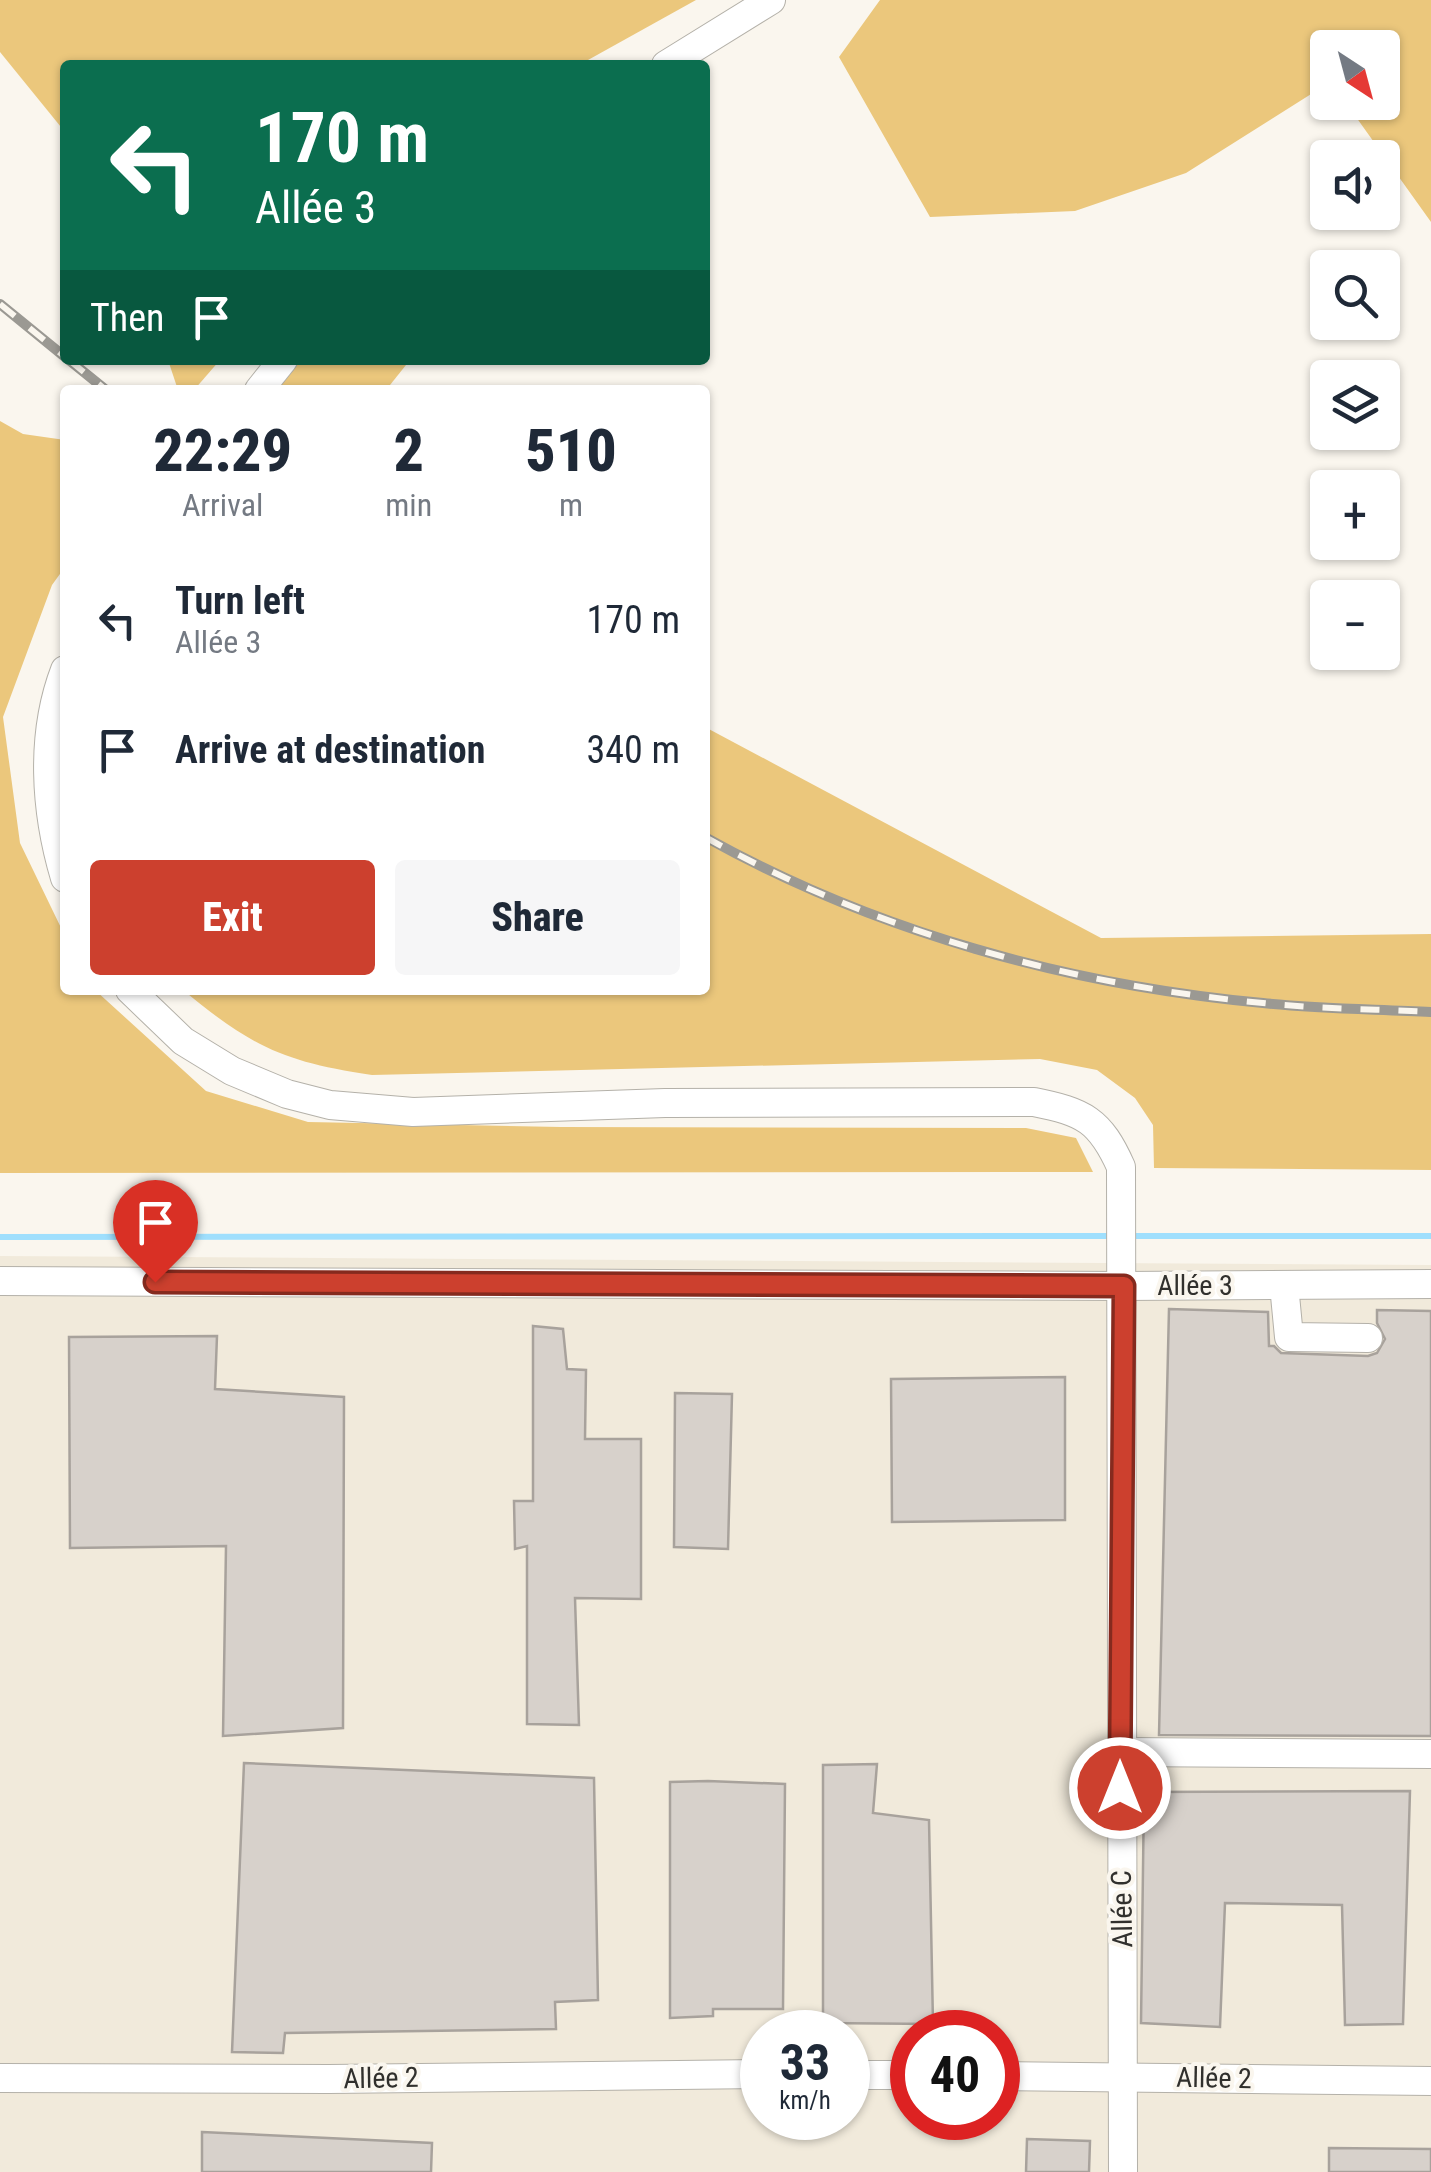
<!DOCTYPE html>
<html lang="en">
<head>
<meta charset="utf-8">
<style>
	:root { --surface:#fff; --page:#f6f6f7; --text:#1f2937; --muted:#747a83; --accent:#cc402e }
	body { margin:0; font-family:"Roboto Condensed",sans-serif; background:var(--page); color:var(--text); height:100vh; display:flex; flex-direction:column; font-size:38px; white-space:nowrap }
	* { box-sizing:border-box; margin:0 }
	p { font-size:32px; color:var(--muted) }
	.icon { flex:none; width:55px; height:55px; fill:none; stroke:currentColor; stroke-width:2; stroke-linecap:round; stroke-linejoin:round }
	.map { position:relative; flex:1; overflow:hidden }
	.drawer { position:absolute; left:60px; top:385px; width:650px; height:610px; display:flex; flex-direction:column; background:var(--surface); border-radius:10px; box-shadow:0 2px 8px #0004 }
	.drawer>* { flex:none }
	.guide { position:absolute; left:60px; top:60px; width:650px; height:305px; border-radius:10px; box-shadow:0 2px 8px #0004; background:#0b6e4f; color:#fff; overflow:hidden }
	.needle { width:65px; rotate:144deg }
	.buttons { position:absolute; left:1310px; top:30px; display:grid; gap:20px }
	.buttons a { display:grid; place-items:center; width:90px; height:90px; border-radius:10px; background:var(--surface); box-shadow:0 2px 8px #0004; font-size:50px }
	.speed { position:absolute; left:740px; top:2010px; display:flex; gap:20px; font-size:50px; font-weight:700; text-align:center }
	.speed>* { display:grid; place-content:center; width:130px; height:130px; border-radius:50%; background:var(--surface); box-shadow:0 2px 8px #0004; line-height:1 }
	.speed small { font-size:25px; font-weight:400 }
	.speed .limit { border:15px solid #d22; background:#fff; color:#111 }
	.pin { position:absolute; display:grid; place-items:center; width:85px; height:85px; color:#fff; margin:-102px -42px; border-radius:50% 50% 50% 0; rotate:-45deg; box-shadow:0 0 10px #0007 }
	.pin .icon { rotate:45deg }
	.me { position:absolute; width:110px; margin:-55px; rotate:0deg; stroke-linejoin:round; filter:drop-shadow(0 0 8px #0008) }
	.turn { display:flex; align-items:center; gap:35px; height:210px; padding:0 30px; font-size:45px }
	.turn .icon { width:130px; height:130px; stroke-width:2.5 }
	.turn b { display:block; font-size:70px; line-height:85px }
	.then { display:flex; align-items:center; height:95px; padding:0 30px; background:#0003; gap:20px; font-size:38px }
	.eta { display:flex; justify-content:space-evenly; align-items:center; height:170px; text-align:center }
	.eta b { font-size:60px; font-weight:800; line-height:70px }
	.cta { display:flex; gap:20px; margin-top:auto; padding:20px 30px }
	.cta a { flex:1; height:115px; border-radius:10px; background:var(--accent); color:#fff; font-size:40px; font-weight:800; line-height:115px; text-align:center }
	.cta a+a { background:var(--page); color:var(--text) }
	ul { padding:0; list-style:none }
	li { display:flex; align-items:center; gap:30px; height:130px; padding:0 30px }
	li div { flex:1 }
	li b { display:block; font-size:38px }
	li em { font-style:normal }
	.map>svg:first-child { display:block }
	.built { fill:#f1eadb; fill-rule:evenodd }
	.green { fill:#ebc77c }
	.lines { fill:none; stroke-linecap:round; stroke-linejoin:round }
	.stream { stroke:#9fdffd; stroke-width:6 }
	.building { fill:#d7d1cb; stroke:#a8a29c; stroke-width:2.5 }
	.minor-casing { stroke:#b4b1a9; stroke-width:30 }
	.minor { stroke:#fff; stroke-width:28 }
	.rail-casing { stroke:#9b9993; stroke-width:10 }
	.rail { stroke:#faf6ee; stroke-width:6; stroke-dasharray:19; stroke-linecap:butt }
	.route-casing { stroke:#852a1e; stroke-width:25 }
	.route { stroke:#cc402e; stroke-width:18 }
	.labels { text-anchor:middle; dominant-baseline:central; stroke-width:8; stroke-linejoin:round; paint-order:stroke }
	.street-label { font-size:28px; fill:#31302d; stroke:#faf6ee }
</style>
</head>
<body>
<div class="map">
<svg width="1431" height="2172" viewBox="0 0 1431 2172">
	<rect width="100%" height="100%" fill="#faf6ee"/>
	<path class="built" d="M0,1256L1431,1265V2172H0ZM762,2032H848V2118H762ZM912,2032H998V2118H912Z"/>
	<g class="green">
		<path d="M0,0H696L579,65H65V132L0,52Z"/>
		<path d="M880,0H1431V222L1346,103L1382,102V48H1328L1327,84L1186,173L1075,211L930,217L839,57Z"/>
		<path d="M168,360H220L194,390H178Z"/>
		<path d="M301,360H410L386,390H276Z"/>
		<path d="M0,421L23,434L65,440V567L52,585L3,717L20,843L65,936V990H95L206,1091L308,1122L561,1127L1026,1128L1076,1138L1093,1172L0,1173Z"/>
		<path d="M705,727L1101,938L1431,934V1170L1154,1168L1153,1125L1135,1098L1097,1070L1040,1059L372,1075C284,1062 252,1047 183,990H705Z"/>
	</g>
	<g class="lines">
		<g class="stream">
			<path d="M1126,1236H1431"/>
			<path d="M0,1237L1114,1236"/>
		</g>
	</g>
	<g class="building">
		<path d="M1169,1309L1268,1312L1269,1346H1274L1281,1353L1368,1356L1377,1353L1385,1339L1377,1323V1310L1431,1311V1736L1159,1735Z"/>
		<path d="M533,1326L563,1329L567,1369L586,1370L585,1439H641V1599L575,1598L579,1725L527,1724V1546L515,1549L514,1501H533Z"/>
		<path d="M217,1336L215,1389L344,1397L343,1728L223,1736L226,1546L70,1548L69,1337Z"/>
		<path d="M1065,1377V1520L892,1522L891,1379Z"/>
		<path d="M675,1393L732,1394L728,1549L674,1547Z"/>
		<path d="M244,1763L594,1778L598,2000L555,2002L556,2029L285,2033L283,2053L232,2052Z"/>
		<path d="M877,1764L873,1813L929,1820L933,2024L823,2023V1765Z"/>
		<path d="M708,1781L785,1784L783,2009H713V2016L670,2018V1782Z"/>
		<path d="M1410,1791L1403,2024L1345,2025L1342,1905L1225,1903L1220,2027L1141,2023L1144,1792Z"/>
		<path d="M202,2132L432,2143L431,2172H202Z"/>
		<path d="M1027,2139L1090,2141L1089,2172H1026Z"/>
		<path d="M1329,2148L1431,2149V2172H1329Z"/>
	</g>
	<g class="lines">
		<defs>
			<g id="minor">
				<path d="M666,65L771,0"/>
				<path d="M259,390L283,360"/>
				<path d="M65,670C40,735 45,811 65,878"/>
				<path d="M130,990L183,1041L232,1071L287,1094L330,1105L413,1112L665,1103L1034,1102C1084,1112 1100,1120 1121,1167L1123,2172"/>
				<path d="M0,1281L1124,1286L1431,1284"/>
				<path d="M1284,1285L1289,1337L1368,1338"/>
				<path d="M1120,1752L1431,1754"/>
				<path d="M848,2075H912"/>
				<path d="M998,2076L1431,2081"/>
				<path d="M0,2078L329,2079L762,2074"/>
			</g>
		</defs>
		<use href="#minor" class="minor-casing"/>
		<use href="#minor" class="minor"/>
		<defs>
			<g id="rail">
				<path d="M0,304L65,357"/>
				<path d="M69,360L106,390"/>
				<path d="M705,837C876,932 1069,985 1263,1003C1319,1009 1375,1009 1431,1012"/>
			</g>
		</defs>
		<use href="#rail" class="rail-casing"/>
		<use href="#rail" class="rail"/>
	</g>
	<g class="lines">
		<defs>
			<path id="route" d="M155,1282L1124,1286L1120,1788"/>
		</defs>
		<use href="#route" class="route-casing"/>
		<use href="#route" class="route"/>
	</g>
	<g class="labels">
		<g class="street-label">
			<text x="1195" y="1285">Allée 3</text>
			<text transform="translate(1122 1909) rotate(-91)">Allée C</text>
			<text transform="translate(381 2078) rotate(-1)">Allée 2</text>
			<text transform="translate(1214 2078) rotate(1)">Allée 2</text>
		</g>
	</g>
</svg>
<div class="buttons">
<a><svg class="needle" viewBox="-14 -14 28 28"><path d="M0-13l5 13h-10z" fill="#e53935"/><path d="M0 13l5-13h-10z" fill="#747a83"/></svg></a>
<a><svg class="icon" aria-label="sound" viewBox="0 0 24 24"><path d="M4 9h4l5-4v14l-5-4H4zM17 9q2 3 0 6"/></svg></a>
<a><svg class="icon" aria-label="search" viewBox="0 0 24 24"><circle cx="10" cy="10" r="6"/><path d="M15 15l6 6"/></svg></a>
<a><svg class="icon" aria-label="layers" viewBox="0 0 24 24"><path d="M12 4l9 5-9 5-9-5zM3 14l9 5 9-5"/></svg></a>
<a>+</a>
<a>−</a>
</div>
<div class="speed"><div>33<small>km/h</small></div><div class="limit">40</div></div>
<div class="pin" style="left:155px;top:1282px;background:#d93025"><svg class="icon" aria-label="arrive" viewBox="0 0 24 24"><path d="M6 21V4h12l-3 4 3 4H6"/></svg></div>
<svg class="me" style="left:1120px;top:1788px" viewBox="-20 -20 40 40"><circle r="17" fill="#cc402e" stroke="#fff" stroke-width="3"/><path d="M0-11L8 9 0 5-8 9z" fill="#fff"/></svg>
<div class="guide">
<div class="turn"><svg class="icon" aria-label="left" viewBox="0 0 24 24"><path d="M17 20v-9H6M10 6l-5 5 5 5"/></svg><div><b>170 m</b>Allée 3</div></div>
<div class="then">Then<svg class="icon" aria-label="arrive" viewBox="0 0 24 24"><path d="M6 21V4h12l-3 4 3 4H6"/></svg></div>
</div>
<section class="drawer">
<div class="eta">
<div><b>22:29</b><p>Arrival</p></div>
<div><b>2</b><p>min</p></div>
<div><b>510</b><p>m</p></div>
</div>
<ul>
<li><svg class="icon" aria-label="left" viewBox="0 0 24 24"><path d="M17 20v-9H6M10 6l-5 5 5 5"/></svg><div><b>Turn left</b><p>Allée 3</p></div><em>170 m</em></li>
<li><svg class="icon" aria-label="arrive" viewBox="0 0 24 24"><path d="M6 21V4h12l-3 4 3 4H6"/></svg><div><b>Arrive at destination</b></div><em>340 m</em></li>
</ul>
<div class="cta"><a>Exit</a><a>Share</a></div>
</section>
</div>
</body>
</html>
